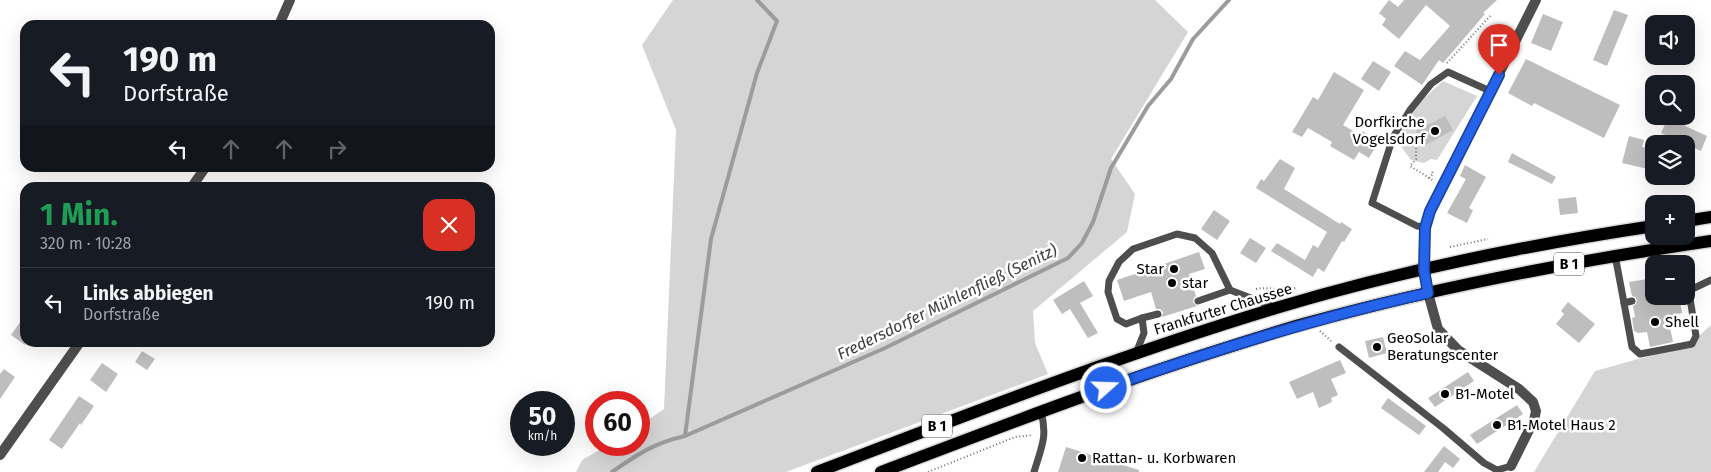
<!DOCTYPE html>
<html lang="de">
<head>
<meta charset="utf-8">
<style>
	:root { --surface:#171b24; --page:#20242c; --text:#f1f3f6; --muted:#9ea1a6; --line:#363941 }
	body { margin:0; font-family:"Fira Sans",sans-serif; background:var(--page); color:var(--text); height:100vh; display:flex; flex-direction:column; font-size:19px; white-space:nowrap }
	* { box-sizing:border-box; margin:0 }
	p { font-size:16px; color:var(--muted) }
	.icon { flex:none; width:28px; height:28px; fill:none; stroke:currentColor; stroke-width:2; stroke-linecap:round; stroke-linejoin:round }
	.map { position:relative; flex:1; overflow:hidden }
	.side { position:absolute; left:20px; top:182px; width:475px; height:165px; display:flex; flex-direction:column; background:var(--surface); border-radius:15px; box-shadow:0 5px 20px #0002 }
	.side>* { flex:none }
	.top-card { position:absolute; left:20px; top:20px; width:475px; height:152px; border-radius:15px; box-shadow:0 5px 20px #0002; background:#171b24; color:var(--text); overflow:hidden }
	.fabs { position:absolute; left:1645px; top:15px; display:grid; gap:10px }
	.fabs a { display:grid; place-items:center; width:50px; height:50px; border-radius:10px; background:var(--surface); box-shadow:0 5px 20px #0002; font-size:25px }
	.speed { position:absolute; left:510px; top:391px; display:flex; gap:10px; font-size:25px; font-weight:700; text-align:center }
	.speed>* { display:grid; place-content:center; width:65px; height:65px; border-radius:50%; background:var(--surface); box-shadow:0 5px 20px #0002; line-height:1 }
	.speed small { font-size:12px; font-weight:400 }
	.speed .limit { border:8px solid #d22; background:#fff; color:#111 }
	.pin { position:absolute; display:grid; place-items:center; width:42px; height:42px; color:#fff; margin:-51px -21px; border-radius:50% 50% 50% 0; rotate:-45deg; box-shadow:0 0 5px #0007 }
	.pin .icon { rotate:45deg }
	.me { position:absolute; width:55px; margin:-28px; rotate:70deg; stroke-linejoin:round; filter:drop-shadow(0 0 4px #0008) }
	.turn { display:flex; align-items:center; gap:18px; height:105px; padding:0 20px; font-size:22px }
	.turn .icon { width:65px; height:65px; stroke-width:2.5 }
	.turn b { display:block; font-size:35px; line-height:42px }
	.lanes { display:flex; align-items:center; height:48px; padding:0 20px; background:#0003; justify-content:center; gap:25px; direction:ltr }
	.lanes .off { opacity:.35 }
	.round { display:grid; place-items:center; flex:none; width:52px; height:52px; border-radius:15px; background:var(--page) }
	.overview { display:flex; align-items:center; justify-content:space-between; height:85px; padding:0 20px }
	h1 { font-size:30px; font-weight:700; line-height:38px; color:#1e9e55 }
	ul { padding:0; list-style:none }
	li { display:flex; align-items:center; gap:15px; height:70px; padding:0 20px; border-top:1px solid var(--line) }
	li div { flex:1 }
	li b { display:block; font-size:19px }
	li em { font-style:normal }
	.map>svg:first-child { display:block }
	.green { fill:#d5d5d5 }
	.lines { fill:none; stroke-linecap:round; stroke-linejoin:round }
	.stream { stroke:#9c9c9c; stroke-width:4 }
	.building { fill:#bebebe }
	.primary-casing { stroke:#dbdbdb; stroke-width:15 }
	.path { stroke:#707070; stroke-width:2; stroke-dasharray:1 2.5; stroke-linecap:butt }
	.service { stroke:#4e4e4e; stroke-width:7 }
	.minor { stroke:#4e4e4e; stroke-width:10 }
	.tertiary { stroke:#4e4e4e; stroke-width:10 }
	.primary { stroke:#000; stroke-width:12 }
	.route-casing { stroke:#184099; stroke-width:12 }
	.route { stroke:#2563eb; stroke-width:9 }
	.poi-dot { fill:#000; stroke:#fff; stroke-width:2 }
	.labels { text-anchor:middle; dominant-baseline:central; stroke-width:5; stroke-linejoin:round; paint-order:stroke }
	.shield { fill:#fff; stroke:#4c4c4c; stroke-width:1 }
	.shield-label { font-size:14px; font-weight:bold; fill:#000 }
	.poi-label { font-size:15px; fill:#000; stroke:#fff; text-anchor:start }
	.street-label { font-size:15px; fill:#000; stroke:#fff }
	.water-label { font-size:16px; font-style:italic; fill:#3d3d3d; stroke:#fff }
</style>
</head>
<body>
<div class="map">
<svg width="1711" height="472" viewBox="0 0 1711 472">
	<rect width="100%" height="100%" fill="#fff"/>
	<g class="green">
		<path d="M673,0H1155L1188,32L1111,159L1135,194L1127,232L1033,311L1035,343L1048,374L786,472H576L582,460L608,445H639V426L664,409L676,130L642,45Z"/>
		<path d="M1443,81L1477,96L1437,160L1431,159L1424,163L1411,160L1397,141L1409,112Z"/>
		<path d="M1711,325V472H1534L1595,371L1689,345Z"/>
	</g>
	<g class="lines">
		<g class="stream">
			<path d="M685,436L711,239L757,73L777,21L757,0"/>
			<path d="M612,472C638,454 654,443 685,436L885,348L1068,258L1082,243L1093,222L1111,168L1148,106L1171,79L1193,39L1229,0"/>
		</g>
	</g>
	<g class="building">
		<path d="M1389,0L1398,7L1404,0H1497L1483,13L1485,14L1443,63L1439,60L1422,85L1394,66L1405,51L1420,60L1450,26L1426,5L1399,39L1382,25L1386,19L1379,13Z"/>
		<path d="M1614,10L1628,15L1607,66L1593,60Z"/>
		<path d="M1543,14L1563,22L1551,51L1531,43Z"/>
		<path d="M1526,59L1620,105L1604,138L1534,103L1532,106L1508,93Z"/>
		<path d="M1373,61L1391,72L1379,91L1361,79Z"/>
		<path d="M1334,72L1364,90L1343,125L1360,135L1362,131L1379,141L1369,158L1359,152L1354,160L1330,146L1332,142L1308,128L1302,137L1292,132L1313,97L1318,100Z"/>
		<path d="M1445,116L1453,130L1424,146L1416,131Z"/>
		<path d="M1668,118L1707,136L1701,151L1661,133Z"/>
		<path d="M1629,136L1644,140L1642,147L1653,149L1648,169L1622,163Z"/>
		<path d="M1512,153L1556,177L1552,184L1508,162Z"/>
		<path d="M1280,159L1295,168L1284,189L1340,224L1341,222L1352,229L1344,242L1342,241L1324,272L1318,268L1313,277L1271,251L1277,243L1305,260L1313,245L1318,248L1327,232L1256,188L1261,179L1264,181Z"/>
		<path d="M1465,165L1486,177L1469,208L1473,210L1467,223L1447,213L1466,179L1460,176Z"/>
		<path d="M1576,197L1578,213L1560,215L1558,199Z"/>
		<path d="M1214,210L1230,221L1217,240L1201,229Z"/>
		<path d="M1250,238L1266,248L1256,263L1240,253Z"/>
		<path d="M1199,252L1205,269L1189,274L1196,296L1194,298L1193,302L1197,306L1162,317L1163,312L1160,309H1156L1151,292L1124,301L1117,280Z"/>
		<path d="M1654,278V296H1679L1682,313L1677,314L1679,326L1670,327L1673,342L1650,347L1647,332L1638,333L1634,331L1632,318L1635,317L1633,306L1636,304L1637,300L1635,297L1632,296L1629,282Z"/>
		<path d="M1084,281L1093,296L1080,303L1098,333L1088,338L1070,309L1062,314L1053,300Z"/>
		<path d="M1568,302L1595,324L1579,343L1556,324L1564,314L1561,311Z"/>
		<path d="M25,315V345L11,335Z"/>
		<path d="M1383,337L1387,353L1369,358L1365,341Z"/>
		<path d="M142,351L155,359L147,370L135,362Z"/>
		<path d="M1340,360L1346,373L1331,379L1338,395L1331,398L1332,402L1319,408L1313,392L1297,399L1289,382Z"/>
		<path d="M102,363L118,374L106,392L90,380Z"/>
		<path d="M4,369L15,377L0,399V374Z"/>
		<path d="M1468,372L1474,381L1435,407L1428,398Z"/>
		<path d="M79,396L94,406L81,425L80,423L62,449L49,440Z"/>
		<path d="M1388,398L1426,426L1419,435L1381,408Z"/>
		<path d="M1517,405L1523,414L1477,444L1470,435Z"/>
		<path d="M1444,446L1460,459L1453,468L1445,462L1438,472H1424Z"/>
		<path d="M1066,447L1139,470V472H1058Z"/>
	</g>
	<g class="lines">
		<defs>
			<g id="primary">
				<path d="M1686,221L1711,217"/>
				<path d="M817,472C969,414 1120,355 1276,308C1399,271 1527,245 1654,226"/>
				<path d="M881,472C992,430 1103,387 1216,351C1245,342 1274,332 1303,324C1437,287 1574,261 1711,241"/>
			</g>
		</defs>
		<use href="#primary" class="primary-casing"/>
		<g class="path">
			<path d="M1447,63L1491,15"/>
			<path d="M1416,141V159L1410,166L1434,181"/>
			<path d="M1429,178L1433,174L1432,170"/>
			<path d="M1450,247L1488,239"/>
			<path d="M1256,289C1270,286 1280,292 1296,288"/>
			<path d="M1320,331L1331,341"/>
			<path d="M928,472L1015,437L1033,435"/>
		</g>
		<g class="service">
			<path d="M1425,227L1417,226L1372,203L1393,137L1410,110L1431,84L1448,72L1490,91"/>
			<path d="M1615,255L1624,303L1632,301"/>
			<path d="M1686,292L1711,280"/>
			<path d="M1198,301L1230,290L1274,307"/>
			<path d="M1624,303L1632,347L1640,354L1692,344L1696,336L1689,292"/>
			<path d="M1142,318L1126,324L1117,319L1108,292L1109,281L1119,262L1133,249L1177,234L1195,238L1212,253L1230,290"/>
			<path d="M1339,347L1443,428L1484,463L1497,470L1511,466"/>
			<path d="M1136,353L1144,333L1142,318L1158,314"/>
			<path d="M1034,472C1041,448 1048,437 1041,412"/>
		</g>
		<path class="minor" d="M1511,466L1534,420L1536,411L1533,402L1519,389L1458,350L1438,329L1428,293L1425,270V227L1430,211L1536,0"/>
		<g class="tertiary">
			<path d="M279,25L290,0"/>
			<path d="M191,188L205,168"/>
			<path d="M0,455L80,342"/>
		</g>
		<use href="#primary" class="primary"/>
	</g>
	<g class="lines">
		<defs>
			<path id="route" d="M1106,388C1211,351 1318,317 1428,293L1424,270L1425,228L1430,211L1499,75"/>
		</defs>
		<use href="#route" class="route-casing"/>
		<use href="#route" class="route"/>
	</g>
	<g class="poi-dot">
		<circle cx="1435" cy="131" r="5"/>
		<circle cx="1174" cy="269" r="5"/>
		<circle cx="1172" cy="283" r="5"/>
		<circle cx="1655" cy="322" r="5"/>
		<circle cx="1377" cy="347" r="5"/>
		<circle cx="1445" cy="394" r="5"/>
		<circle cx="1497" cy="425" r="5"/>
		<circle cx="1082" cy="458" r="5"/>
	</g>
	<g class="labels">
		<g class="shield">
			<rect x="1554" y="252.5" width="30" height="23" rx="4"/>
			<rect x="922" y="414.5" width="30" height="23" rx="4"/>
		</g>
		<g class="shield-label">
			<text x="1569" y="264">B 1</text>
			<text x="937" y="426">B 1</text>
		</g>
		<g class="poi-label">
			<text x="1425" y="122" text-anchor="end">Dorfkirche<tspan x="1425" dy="17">Vogelsdorf</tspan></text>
			<text x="1164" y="269" text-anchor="end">Star</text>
			<text x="1182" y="283">star</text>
			<text x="1665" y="322">Shell</text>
			<text x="1387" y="338">GeoSolar<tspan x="1387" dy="17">Beratungscenter</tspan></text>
			<text x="1455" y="394">B1-Motel</text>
			<text x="1507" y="425">B1-Motel Haus 2</text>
			<text x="1092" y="458">Rattan- u. Korbwaren</text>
		</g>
		<g class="street-label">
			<text transform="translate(1223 309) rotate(-17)">Frankfurter Chaussee</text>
		</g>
		<g class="water-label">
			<text transform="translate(947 302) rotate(-26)">Fredersdorfer Mühlenfließ (Senitz)</text>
		</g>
	</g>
</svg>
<div class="fabs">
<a><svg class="icon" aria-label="sound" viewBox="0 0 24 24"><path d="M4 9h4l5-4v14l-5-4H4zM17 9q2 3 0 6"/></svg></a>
<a><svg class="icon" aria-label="search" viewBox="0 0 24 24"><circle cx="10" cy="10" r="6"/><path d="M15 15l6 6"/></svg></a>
<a><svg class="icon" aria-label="layers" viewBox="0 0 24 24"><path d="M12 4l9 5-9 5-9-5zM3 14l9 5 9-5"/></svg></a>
<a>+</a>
<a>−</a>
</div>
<div class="speed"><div>50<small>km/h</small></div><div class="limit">60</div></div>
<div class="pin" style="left:1499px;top:75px;background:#d93025"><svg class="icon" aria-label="arrive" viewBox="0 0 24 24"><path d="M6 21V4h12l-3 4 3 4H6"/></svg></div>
<svg class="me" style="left:1106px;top:388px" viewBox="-20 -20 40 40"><circle r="17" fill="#2563eb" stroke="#fff" stroke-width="3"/><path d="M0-11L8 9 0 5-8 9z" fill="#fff"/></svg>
<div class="top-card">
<div class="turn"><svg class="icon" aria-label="left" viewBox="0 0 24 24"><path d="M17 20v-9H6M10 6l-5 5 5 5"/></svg><div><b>190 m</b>Dorfstraße</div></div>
<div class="lanes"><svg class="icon" aria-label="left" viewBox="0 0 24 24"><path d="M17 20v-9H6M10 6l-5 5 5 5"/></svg><svg class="icon off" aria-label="ahead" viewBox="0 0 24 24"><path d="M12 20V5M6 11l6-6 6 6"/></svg><svg class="icon off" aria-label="ahead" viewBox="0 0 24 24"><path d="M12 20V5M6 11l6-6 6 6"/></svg><svg class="icon off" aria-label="right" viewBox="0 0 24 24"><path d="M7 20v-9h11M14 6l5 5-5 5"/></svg></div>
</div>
<section class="side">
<div class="overview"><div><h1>1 Min.</h1><p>320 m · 10:28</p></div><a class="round" style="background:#d93025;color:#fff"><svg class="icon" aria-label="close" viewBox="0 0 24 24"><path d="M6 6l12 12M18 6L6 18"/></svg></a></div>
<ul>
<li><svg class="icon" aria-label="left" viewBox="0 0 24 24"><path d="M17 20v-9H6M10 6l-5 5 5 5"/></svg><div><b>Links abbiegen</b><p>Dorfstraße</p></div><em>190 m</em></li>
</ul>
</section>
</div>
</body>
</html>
